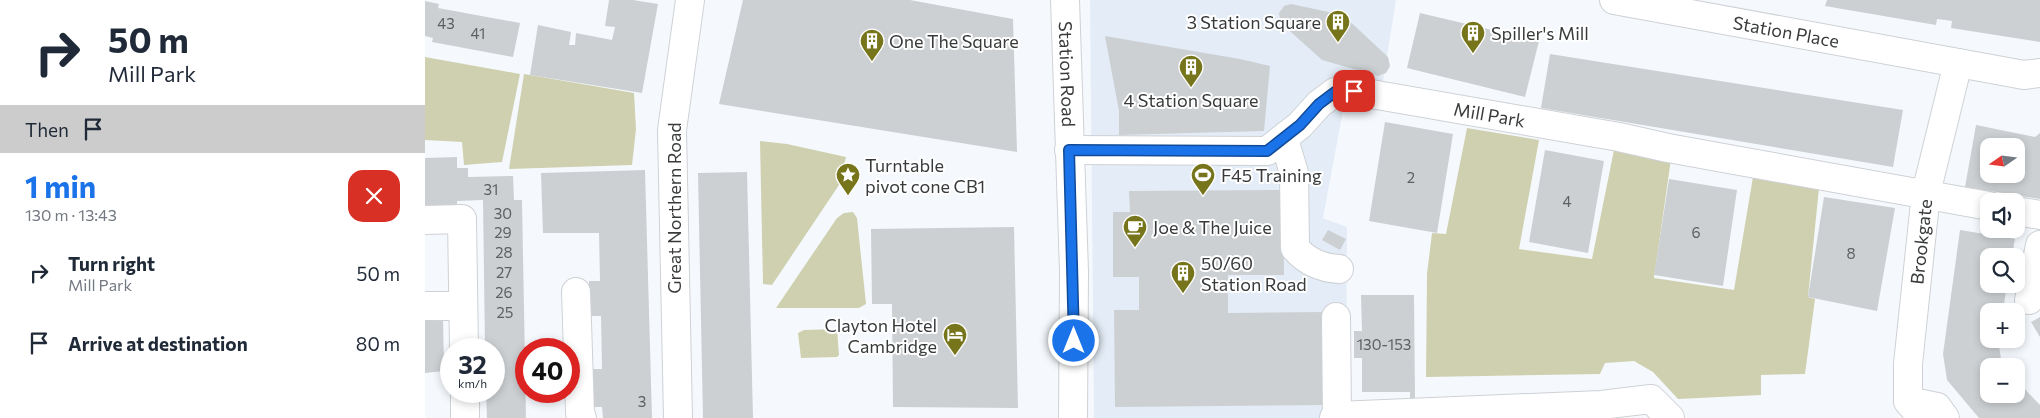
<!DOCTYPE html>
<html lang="en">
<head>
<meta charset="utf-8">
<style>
	:root { --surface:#fff; --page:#f6f6f7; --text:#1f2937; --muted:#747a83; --accent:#1a73e8 }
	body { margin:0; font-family:Commissioner,sans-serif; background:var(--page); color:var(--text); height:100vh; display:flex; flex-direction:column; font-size:19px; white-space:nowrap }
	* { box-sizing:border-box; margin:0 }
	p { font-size:16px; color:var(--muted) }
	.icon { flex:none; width:28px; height:28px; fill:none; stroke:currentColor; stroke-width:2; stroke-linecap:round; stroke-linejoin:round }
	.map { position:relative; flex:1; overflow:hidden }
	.sheet { display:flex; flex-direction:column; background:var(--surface); width:425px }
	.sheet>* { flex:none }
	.banner { background:#fff; color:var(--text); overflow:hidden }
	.needle { width:32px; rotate:256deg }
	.controls { position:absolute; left:1555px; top:138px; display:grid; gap:10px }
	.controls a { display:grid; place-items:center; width:45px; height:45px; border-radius:10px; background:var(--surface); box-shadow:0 2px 8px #0003; font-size:25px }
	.speed { position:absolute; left:15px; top:338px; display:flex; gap:10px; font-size:25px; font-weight:700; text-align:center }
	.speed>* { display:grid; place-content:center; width:65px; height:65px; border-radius:50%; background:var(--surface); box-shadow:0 2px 8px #0003; line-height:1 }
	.speed small { font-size:12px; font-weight:400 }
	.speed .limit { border:8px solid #d22; background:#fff; color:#111 }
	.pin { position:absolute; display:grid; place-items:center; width:42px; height:42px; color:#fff; margin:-21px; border-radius:10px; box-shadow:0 2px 8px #0006 }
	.me { position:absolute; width:55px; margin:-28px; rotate:0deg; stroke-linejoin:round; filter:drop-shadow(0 0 4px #0008) }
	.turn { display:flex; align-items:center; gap:18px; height:105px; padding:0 25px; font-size:22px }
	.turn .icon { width:65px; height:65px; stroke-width:2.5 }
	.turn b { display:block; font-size:35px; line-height:42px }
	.then { display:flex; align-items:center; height:48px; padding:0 25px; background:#0003; gap:10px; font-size:19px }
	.round { display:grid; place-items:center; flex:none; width:52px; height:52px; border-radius:15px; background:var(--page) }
	.summary { display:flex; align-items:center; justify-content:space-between; height:85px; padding:0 25px }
	h1 { font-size:30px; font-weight:700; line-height:38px; color:var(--accent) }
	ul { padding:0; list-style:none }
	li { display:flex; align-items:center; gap:15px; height:70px; padding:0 25px }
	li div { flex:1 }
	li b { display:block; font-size:19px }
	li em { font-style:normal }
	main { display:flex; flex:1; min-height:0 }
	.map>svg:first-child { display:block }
	.built { fill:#e4edf7 }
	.green { fill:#cfd0af }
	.building { fill:#ccd0d3; fill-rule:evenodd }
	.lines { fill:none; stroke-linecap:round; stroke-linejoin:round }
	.minor-casing { stroke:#ced1d5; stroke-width:30 }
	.minor { stroke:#fff; stroke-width:28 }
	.route-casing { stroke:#114b97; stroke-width:12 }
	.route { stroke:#1a73e8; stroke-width:9 }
	.labels { text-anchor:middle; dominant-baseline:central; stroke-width:4; stroke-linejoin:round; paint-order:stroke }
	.number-label { font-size:15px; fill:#5d6061 }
	.poi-label { font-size:18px; fill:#383a3b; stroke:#fff; text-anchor:start }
	.street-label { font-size:18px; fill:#383a3b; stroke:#fff }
</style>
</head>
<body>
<main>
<section class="sheet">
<div class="banner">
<div class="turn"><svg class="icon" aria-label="right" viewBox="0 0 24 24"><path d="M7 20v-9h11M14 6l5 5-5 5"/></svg><div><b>50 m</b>Mill Park</div></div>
<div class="then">Then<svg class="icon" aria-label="arrive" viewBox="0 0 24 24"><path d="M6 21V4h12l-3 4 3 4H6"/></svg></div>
</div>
<div class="summary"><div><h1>1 min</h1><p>130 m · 13:43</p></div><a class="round" style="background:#d93025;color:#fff"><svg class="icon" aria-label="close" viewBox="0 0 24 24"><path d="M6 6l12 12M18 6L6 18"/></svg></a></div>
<ul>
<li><svg class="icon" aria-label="right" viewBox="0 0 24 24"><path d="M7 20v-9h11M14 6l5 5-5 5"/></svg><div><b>Turn right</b><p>Mill Park</p></div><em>50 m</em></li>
<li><svg class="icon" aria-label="arrive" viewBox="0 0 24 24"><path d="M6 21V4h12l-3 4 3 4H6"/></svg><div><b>Arrive at destination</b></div><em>80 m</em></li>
</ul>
</section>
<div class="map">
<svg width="1615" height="418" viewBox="0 0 1615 418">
	<rect width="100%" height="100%" fill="#f5f9fd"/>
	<path class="built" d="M665,0H971L954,106L920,100L898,218L922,227L921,418H669Z"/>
	<g class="green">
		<path d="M0,57L95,74L77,162L39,165L37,142L0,140Z"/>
		<path d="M99,74L209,93L211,129L207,165L84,169Z"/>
		<path d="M1042,128L1114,140L1094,249L1167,259L1189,150L1246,159L1229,278L1309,290L1328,177L1394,188L1383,297L1390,299L1380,374L1336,375V395L1253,399L1228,372L1209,361L1180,363L1175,374L1001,377L1002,274L1007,233L1021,234Z"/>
		<path d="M335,141L362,144L421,157L414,185L347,285L338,284Z"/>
		<path d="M428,212L432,218L441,304L434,308H351L412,218L419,213Z"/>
		<path d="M412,329L414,355L412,357L376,358L373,333L379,330Z"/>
	</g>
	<g class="building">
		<path d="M184,0H208L233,4L217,93L105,75L113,25L146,32L144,45H150L151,33L187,40L190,27L180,26Z"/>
		<path d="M318,0H485L588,19L592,152L294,104Z"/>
		<path d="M1402,0H1615V42L1526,28L1527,21L1520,20L1512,19L1511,25L1400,6Z"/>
		<path d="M0,1L14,4L13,8L95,23L88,57L7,42L8,38L0,36Z"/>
		<path d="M866,4L918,15L963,57L965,66L961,73L953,76L897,60L856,23L854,13L859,6Z"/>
		<path d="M995,13L1114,41L1100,97L982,68Z"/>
		<path d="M680,36L815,59L845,66L839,131L694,135V111Z"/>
		<path d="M1125,54L1478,110L1468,167L1116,108Z"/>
		<path d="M960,122L1028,134L1012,233L944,221Z"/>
		<path d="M1551,125L1610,137L1615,133V199L1540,187ZM1564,146H1591V174H1564Z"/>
		<path d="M1120,150L1179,161L1163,253L1104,242Z"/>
		<path d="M32,157V168H43V177L88,176L89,200H97L101,418H62L61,391H69V349H60L58,200L32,201V211H0V158Z"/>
		<path d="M220,170L227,418H178L177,407H167L166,369H177L176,316H164V281H175L174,233H118L116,173Z"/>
		<path d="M322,172L328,418H278L273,173Z"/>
		<path d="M1244,179L1312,190L1298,286L1229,275Z"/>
		<path d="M858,190L859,275H803V313L901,312L902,405L690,407L689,310H714V277H688V212H705L704,191Z"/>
		<path d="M1399,197L1470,208L1452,311L1383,297Z"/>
		<path d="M589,227L593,408L468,407L467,304H447L446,229Z"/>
		<path d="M903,230L921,239L915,250L897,240Z"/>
		<path d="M1535,230L1590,239L1587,256H1564V284H1582L1578,311H1564V339H1573L1577,366H1564V394H1591V380L1615,405V418H1554L1522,380L1518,354Z"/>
		<path d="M936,295H989L990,398H985V392H937V358H929V331H937Z"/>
		<path d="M1615,317V337L1606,322Z"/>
		<path d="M18,318L19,371L0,373V319Z"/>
	</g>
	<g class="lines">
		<defs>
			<g id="minor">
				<path id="s1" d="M640,0L649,272L648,418"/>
				<path id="s2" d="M1189,0L1599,75L1615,73"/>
				<path d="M861,136V146L869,173L870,248C882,262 896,268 914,269"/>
				<path id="s3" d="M644,150L842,151L875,125L894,104L910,92L929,91L1194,137L1243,148L1564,206"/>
				<path d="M1591,211L1615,215"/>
				<path d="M0,220L37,219L39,349"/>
				<path d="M151,292L155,413L157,418"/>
				<path d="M1604,300L1615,245"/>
				<path d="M0,306H38"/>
				<path d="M911,317L912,416"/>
				<path d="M40,391V418"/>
				<path d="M1483,401L1512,407L1520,418"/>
				<path d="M253,418L247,130L265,0"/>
				<path d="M909,418L912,416L1176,405L1226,399L1245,418"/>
				<path id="s4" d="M1497,418L1483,401V364L1501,193L1533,63"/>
			</g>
		</defs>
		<use href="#minor" class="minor-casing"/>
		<use href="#minor" class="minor"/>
	</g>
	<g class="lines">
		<defs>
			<path id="route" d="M649,341L644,150L842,151L875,125L894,104L910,92L929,91"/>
		</defs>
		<use href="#route" class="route-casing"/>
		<use href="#route" class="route"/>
	</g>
	<defs>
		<symbol id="building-pin" viewBox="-11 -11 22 30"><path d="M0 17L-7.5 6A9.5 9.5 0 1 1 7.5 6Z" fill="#77751b" stroke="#fff"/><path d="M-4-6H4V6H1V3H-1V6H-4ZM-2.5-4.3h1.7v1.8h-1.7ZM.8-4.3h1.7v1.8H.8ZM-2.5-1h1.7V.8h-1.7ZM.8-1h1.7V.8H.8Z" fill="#fff"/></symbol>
		<symbol id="sight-pin" viewBox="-11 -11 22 30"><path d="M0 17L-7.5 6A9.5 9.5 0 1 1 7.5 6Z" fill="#77751b" stroke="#fff"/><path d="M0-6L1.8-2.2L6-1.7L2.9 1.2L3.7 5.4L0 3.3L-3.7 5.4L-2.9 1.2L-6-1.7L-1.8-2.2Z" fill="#fff"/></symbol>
		<symbol id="stadium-pin" viewBox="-11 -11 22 30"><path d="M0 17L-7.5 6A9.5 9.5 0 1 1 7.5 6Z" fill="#77751b" stroke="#fff"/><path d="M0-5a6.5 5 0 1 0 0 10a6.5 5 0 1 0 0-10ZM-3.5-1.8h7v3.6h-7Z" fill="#fff"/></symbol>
		<symbol id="cafe-pin" viewBox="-11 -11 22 30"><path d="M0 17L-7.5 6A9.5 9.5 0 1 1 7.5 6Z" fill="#77751b" stroke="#fff"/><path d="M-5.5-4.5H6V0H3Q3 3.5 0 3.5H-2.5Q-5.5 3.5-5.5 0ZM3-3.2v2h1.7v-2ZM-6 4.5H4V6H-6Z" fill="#fff"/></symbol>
		<symbol id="hotel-pin" viewBox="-11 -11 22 30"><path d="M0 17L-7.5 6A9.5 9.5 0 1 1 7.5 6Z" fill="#77751b" stroke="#fff"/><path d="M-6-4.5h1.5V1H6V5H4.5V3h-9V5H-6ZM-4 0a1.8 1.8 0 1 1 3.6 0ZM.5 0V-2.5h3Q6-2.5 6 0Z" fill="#fff"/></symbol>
	</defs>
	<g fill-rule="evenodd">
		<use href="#building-pin" x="899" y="8" width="28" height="38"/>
		<use href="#building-pin" x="1034" y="19" width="28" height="38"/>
		<use href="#building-pin" x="433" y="27" width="28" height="38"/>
		<use href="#building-pin" x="752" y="53" width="28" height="38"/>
		<use href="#sight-pin" x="409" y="161" width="28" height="38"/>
		<use href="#stadium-pin" x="764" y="161" width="28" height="38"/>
		<use href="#cafe-pin" x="696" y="213" width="28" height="38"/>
		<use href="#building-pin" x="744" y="259" width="28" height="38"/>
		<use href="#hotel-pin" x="516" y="321" width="28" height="38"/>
	</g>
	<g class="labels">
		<g class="number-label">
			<text x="21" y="23">43</text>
			<text x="53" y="33">41</text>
			<text x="986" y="177">2</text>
			<text x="66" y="189">31</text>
			<text x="1142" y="201">4</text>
			<text x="78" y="213">30</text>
			<text x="78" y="232">29</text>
			<text x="1271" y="232">6</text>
			<text x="79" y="252">28</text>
			<text x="1426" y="253">8</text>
			<text x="79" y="272">27</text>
			<text x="79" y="292">26</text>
			<text x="80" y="312">25</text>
			<text x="959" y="344">130-153</text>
			<text x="217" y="401">3</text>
		</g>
		<g class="poi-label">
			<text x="896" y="22" text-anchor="end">3 Station Square</text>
			<text x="1066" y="33">Spiller's Mill</text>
			<text x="464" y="41">One The Square</text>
			<text x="766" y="100" text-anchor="middle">4 Station Square</text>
			<text x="440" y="165">Turntable<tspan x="440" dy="21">pivot cone CB1</tspan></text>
			<text x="796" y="175">F45 Training</text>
			<text x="728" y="227">Joe &amp; The Juice</text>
			<text x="776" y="263">50/60<tspan x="776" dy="21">Station Road</tspan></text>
			<text x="512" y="325" text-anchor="end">Clayton Hotel<tspan x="512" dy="21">Cambridge</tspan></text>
		</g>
		<g class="street-label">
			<text stroke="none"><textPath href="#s2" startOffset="175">Station Place</textPath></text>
			<text stroke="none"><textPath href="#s1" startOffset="74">Station Road</textPath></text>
			<text stroke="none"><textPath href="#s3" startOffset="445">Mill Park</textPath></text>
			<text transform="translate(249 208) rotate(-90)">Great Northern Road</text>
			<text stroke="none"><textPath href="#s4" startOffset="182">Brookgate</textPath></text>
		</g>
	</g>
</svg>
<div class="controls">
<a><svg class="needle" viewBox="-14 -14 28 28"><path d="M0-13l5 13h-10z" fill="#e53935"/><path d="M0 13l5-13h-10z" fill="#747a83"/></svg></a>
<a><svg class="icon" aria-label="sound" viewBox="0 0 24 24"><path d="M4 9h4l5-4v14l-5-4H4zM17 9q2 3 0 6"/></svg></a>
<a><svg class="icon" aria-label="search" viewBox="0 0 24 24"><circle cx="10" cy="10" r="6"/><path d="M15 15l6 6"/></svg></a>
<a>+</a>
<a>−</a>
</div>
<div class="speed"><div>32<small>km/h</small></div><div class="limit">40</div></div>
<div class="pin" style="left:929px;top:91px;background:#d93025"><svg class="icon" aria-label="arrive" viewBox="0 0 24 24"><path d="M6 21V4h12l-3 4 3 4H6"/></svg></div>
<svg class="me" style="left:649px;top:341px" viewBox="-20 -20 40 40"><circle r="17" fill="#1a73e8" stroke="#fff" stroke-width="3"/><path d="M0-11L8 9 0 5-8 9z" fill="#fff"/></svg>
</div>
</main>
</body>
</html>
